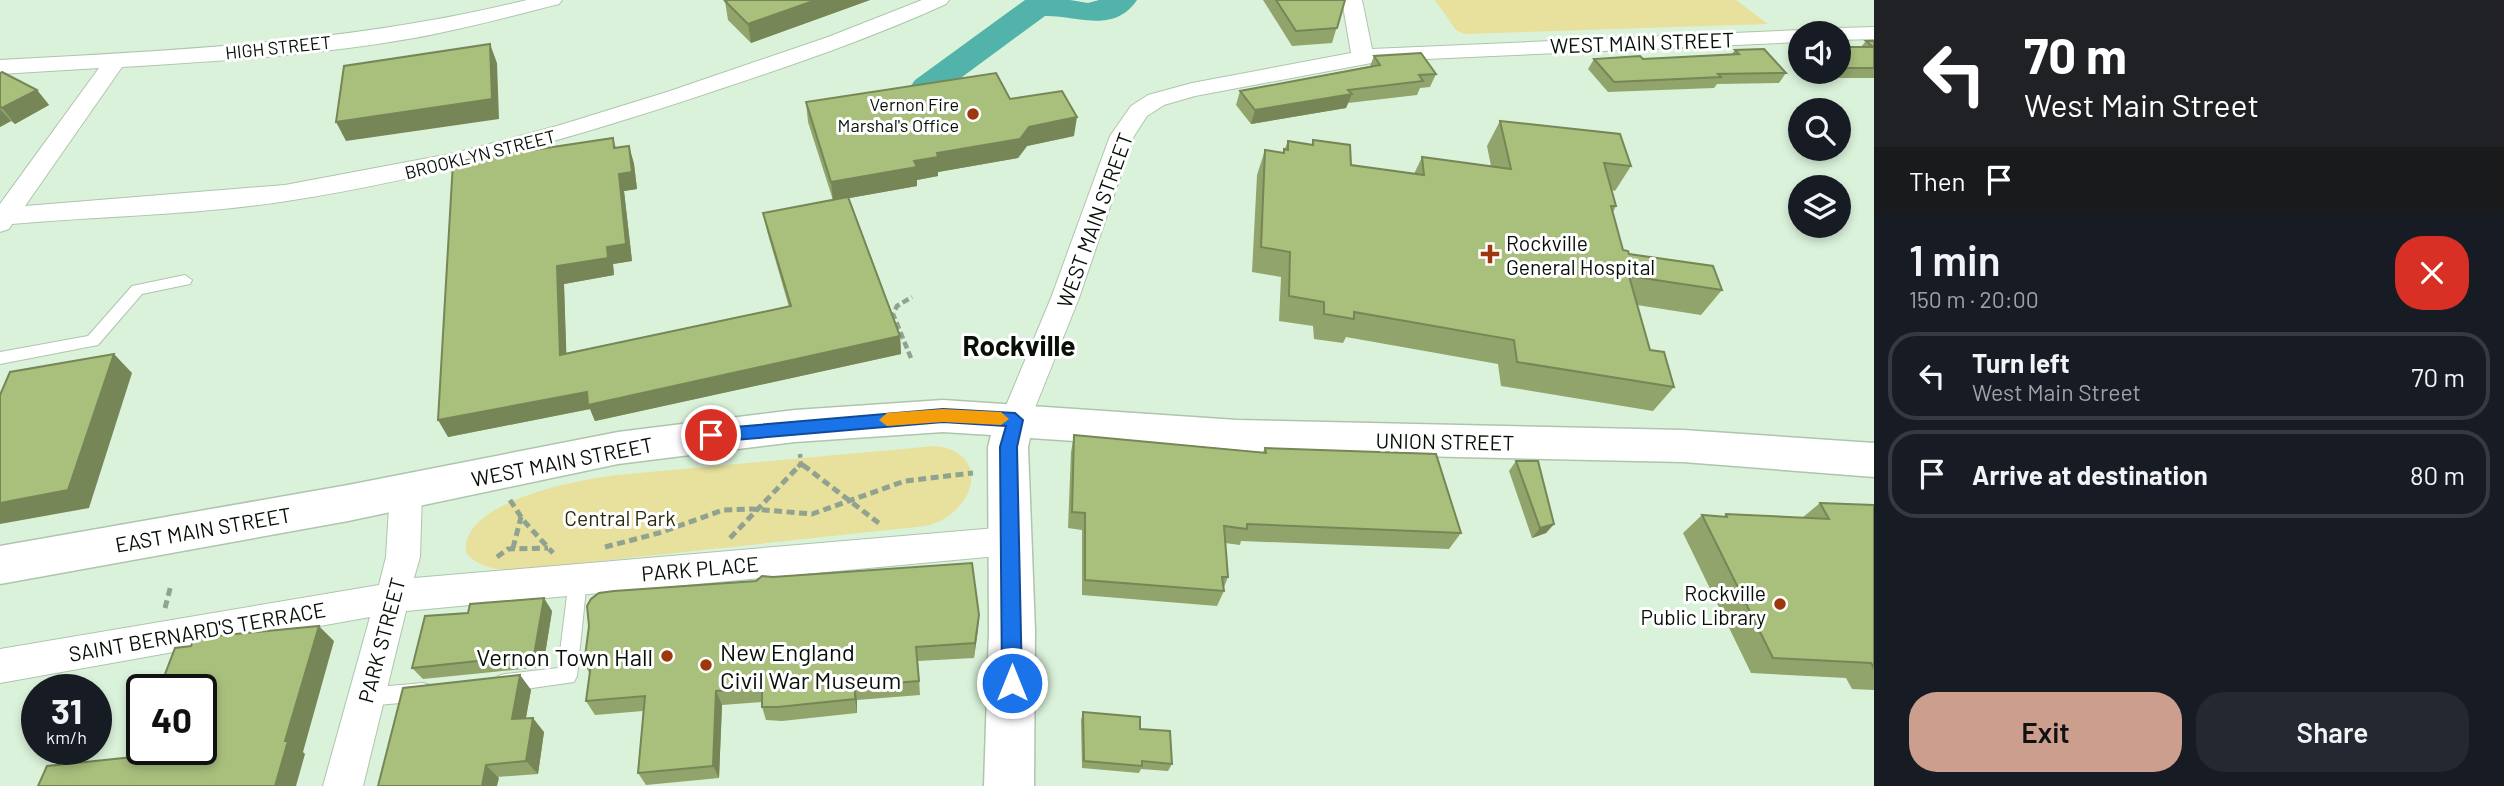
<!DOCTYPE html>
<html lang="en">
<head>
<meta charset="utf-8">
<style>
	:root { --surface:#171b24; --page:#242831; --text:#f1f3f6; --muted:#9ea1a6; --line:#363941; --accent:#cb9e8e }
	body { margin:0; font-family:Barlow,sans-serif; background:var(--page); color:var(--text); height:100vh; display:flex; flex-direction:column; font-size:26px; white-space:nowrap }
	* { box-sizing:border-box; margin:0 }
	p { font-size:23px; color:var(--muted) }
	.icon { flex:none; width:38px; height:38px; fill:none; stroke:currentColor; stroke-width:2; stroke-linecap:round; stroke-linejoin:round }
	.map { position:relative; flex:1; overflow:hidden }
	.side { display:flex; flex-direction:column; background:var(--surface); width:630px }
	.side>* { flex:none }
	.banner { background:#202124; color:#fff; overflow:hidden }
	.fabs { position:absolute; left:1788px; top:21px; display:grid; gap:14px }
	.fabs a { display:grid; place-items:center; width:63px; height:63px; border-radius:50%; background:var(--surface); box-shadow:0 4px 10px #0003; font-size:35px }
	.speed { position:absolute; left:21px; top:674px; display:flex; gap:14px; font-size:35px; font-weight:700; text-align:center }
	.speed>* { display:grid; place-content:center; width:91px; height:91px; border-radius:50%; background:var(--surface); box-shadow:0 4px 10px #0003; line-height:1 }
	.speed small { font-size:18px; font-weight:400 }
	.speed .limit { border:4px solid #111; border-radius:10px; background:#fff; color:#111 }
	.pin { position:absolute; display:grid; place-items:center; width:60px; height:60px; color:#fff; margin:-30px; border:4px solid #fff; border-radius:50%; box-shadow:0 2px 7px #0007 }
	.me { position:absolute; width:77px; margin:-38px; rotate:0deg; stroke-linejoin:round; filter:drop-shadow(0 0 5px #0008) }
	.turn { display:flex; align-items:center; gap:24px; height:147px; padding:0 35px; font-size:32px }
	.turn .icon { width:91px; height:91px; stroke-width:2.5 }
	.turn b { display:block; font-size:49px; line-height:60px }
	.then { display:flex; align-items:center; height:66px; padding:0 35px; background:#0003; gap:14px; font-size:26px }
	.round { display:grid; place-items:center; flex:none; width:74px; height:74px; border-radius:28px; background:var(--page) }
	.head { display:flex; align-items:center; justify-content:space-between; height:119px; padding:0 35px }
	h1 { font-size:42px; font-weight:600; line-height:52px }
	.primary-button { display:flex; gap:14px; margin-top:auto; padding:14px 35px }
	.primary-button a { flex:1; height:80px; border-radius:28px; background:var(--accent); color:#111; font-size:28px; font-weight:600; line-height:80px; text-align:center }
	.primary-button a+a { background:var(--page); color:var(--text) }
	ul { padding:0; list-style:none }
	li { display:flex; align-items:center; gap:21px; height:88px; margin:0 14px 10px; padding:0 21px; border:4px solid var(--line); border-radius:28px }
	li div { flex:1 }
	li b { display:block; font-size:26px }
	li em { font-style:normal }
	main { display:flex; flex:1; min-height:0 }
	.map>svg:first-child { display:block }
	.green { fill:#e8e09d }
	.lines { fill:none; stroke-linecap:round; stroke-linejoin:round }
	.river { fill:#52b3aa; fill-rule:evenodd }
	.lane-casing { stroke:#aec5ad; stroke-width:2 }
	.street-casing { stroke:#aec5ad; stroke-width:2 }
	.secondary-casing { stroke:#aec5ad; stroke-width:3 }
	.path-far1 { stroke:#90a290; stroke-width:4.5; stroke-dasharray:7 3.5; stroke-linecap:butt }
	.path { stroke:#90a290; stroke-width:5; stroke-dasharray:8 4.5; stroke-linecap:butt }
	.lane { fill:#fff; fill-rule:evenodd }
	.street { fill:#fff; fill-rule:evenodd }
	.secondary { fill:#fff; fill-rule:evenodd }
	.wall { fill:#91a46b }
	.shaded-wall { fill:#768657 }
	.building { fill:#a9bf7c; stroke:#768657; stroke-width:2 }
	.route { fill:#1a73e8; stroke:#114b97; stroke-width:2 }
	.slow { fill:#f59e0b }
	.poi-dot { fill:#9d370e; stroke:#fff; stroke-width:2.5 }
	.labels { text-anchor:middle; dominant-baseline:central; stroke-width:6; stroke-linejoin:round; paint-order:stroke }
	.far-street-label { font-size:18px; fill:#070f07; stroke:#fff }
	.far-poi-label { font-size:18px; fill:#070f07; stroke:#fff; text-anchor:end }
	.street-label { font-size:21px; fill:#070f07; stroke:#fff }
	.poi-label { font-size:21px; fill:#070f07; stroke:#fff; text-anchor:start }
	.park-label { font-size:21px; fill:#2f2b0b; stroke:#fff }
	.near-poi-label { font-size:24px; fill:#070f07; stroke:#fff; text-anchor:start }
	.district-label { font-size:28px; font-weight:bold; fill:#070f07; stroke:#fff }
</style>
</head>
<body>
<main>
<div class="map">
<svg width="1874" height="786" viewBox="0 0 1874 786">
	<rect width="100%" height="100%" fill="#daf2da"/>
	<g class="green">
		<path d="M1435,0H1736L1768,24L1464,34L1456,30Z"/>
		<path d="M935,446C994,453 974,515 926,526L516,570C498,570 477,568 466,552C460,501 581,479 617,475Z"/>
	</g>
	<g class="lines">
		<path class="river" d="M1025,0H1070L1088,3L1099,0H1137C1113,35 1077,15 1045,16L939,94L927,97L915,94L910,87L915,80Z"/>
		<defs>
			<g id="lane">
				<path d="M185,275L192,280L190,284L142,294L98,345L0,364V352L88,336L132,286Z"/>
				<path d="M578,571L584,573L587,579L577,676L574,682L505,692L498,690L495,683L498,676L505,674L558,668L569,579L572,573Z"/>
				<path d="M423,683L430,685L433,692L430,699L423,701L366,706L359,704L356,697L359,690L366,688Z"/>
			</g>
			<g id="street">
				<path d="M527,0H562L559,4C511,16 463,29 414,38C318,55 220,61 122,67L25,206L285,185L455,153L557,126L667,92L828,37L922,0H949L946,4C874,37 798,63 723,88C580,136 436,178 287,201C196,215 104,216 12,224L9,229L0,232V204L99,68L0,74V60C177,50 354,43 527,0Z"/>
				<path d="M1342,0H1362L1372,49L1801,30L1810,33H1801V42L1382,61L1195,96L1164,105L1147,116L1134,136L1079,298L1030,420L1026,429L1015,432L1004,429L1000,420L1051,298L1110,136L1131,106L1148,95L1192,83L1351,53Z"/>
				<path d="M1874,27V39L1839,40V33H1829L1839,28Z"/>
				<path d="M406,478L417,482L422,491L420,557L414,578L1008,527L1020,531L1025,541L1020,551L1008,555L406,611L363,786H323L370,617L0,683V649L379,585L386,557L390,491L395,482Z"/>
			</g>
			<path id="secondary" d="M943,400L1237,420L1683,430L1874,443V477L1683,462L1237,452L1030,438L1028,447L1035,631L1034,786H984L989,631L988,447L991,435L943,432L795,442L618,464L348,521L0,584V546L348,485L618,432L795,410Z"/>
		</defs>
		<use href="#lane" class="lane-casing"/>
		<use href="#street" class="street-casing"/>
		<use href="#secondary" class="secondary-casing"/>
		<g class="path-far1">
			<path d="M911,358L893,314L897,306L912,297"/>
			<path d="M801,464L805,467"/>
			<path d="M798,467L801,464L800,454"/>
		</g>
		<g class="path">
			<path d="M803,465L880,524"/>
			<path d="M510,500L523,520L553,553"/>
			<path d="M730,538L800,465"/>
			<path d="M605,547L659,533L723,510L752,509L812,514L905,481L973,473"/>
			<path d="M513,548L521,517"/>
			<path d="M497,557L508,549L548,548"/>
			<path d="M165,608L171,585"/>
		</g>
		<use href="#lane" class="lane"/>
		<use href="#street" class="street"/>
		<use href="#secondary" class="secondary"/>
	</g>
	<g class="wall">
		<path d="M729,0H870L751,43L728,20L725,1Z"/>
		<path d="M1263,0H1345L1332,43L1292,46Z"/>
		<path d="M1866,41H1874V78H1828L1822,72H1839V47H1861Z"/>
		<path d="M1735,50L1786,73L1779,83L1717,84L1714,88L1608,92L1588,69L1594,59H1643L1732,54Z"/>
		<path d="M1374,56L1436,74L1430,87L1420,88L1417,95L1348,103L1346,108L1251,124L1236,105L1240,91L1370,66Z"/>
		<path d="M0,73L37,90L49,105L15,124L11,121L0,127Z"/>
		<path d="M1010,99L1074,136L1027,146L1018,158L938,172V176L917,180V186L849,198L900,336L901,354L595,421L590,409L448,437L613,138L616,148L629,146L634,164L637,189L624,191L632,261L613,264L614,275L564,284L566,353L789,307L767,231L763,213L833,200L808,122L806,102Z"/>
		<path d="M1500,121L1631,166L1615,191L1612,190L1616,206L1613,212L1623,250L1629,254L1722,290L1701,315L1637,305L1650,350L1674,387L1653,411L1501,386L1498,364L1346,337L1343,343L1314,339L1313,326L1279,321L1281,277L1252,272L1257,175L1265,150L1283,153L1288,141L1312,145L1313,140L1351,165L1414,174L1422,157L1491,166L1487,146Z"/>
		<path d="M1074,435L1263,452L1265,448L1461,533L1449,549L1241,541L1240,545L1225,543L1228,577L1224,587V591L1217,606L1082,595V530L1068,528L1071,452Z"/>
		<path d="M1516,461L1554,524L1546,533L1532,538L1509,471Z"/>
		<path d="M1820,503L1874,505V690L1852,689L1846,678L1751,673L1683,533L1702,515L1723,517L1726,514L1802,518Z"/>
		<path d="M552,611L543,667L423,679L412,668Z"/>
		<path d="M979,615L974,658L918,661L920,695L857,700V713L782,721L766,720L762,707V702L722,705L719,778L646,785L638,773L643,711L595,715L586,701L590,674L584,664Z"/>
		<path d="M520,675L531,690L526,718L544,732L538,774L378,786Z"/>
		<path d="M1083,712L1140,729L1172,764L1168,771L1141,769L1139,773L1082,768L1081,720Z"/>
	</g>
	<g class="shaded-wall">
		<path d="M816,0H870L751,43L748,24Z"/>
		<path d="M490,44L497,63L499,119L346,141L336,122Z"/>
		<path d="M37,90L49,105L15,124L2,108Z"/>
		<path d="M1352,94L1346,108L1251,124L1255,110Z"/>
		<path d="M0,109L11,121L0,127Z"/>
		<path d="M1077,117L1074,136L1027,146L1018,158L938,172V176L917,180V186L833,201L831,182L914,161L937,153L1029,127Z"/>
		<path d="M629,146L634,164L637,189L624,191L632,261L613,264L614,275L564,284L567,372L560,355L557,266L619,174Z"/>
		<path d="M900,336L901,354L595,421L590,409L448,437L438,420L587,392Z"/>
		<path d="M114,354L132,373L89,508L0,524V503Z"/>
		<path d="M1554,524L1546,533L1532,538L1540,528Z"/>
		<path d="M544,598L552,611L543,667L534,655Z"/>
		<path d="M979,615L978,630L974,658L975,643Z"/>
		<path d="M319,626L334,641L303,752L305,754L296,786H275L285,741Z"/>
		<path d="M520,675L531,690L523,733L512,719Z"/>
		<path d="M855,686L857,700V713L855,699Z"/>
		<path d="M716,691L722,705L719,778L713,766Z"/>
		<path d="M533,718L544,732L538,774L526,761Z"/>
		<path d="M486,765L499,778L497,786H482Z"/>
	</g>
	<g class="building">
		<path d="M729,0H816L748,24L725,1Z"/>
		<path d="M1276,0H1345L1337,28L1296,31Z"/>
		<path d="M1866,41H1874V68H1839V47H1873Z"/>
		<path d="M490,44L492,99L336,122L344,66Z"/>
		<path d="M1764,49L1786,73L1718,74L1721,77L1614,82L1594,59L1640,56L1643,59L1739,54L1735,50Z"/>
		<path d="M1421,53L1436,74L1419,75L1423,81L1348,90L1352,94L1255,110L1240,91L1380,65L1374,56Z"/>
		<path d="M2,72L37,90L2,108L0,107V73Z"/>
		<path d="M996,73L1010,99L1062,91L1077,117L1029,127L1020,139L937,153L938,157L914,161L917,167L831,182L806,102Z"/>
		<path d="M1500,121L1620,134L1631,166L1604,163L1616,206H1611L1623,250L1628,251L1629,254L1713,266L1722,290L1629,276L1650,350L1664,352L1674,387L1517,362L1514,340L1354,312V319L1324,314V302L1289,296L1290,252L1261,247L1265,150L1284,153V149L1288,150V141L1313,145V140L1350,145L1351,165L1424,175L1422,157L1511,169Z"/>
		<path d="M613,138L614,148L629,146L632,172L619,174L626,244L607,247L608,258L557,266L560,355L791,306L763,213L848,197L900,336L588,405L587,392L438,420L453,162Z"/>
		<path d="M114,354L68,490L0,503V395L10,372Z"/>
		<path d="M1074,435L1266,453L1265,448L1436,454L1461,533L1247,524V529L1224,526L1228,577H1222L1224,591L1085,580V513L1072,512Z"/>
		<path d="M1516,461H1538L1554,524L1540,528Z"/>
		<path d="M1820,503L1874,505V668L1871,663L1773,658L1702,515L1727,517L1726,514L1829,519Z"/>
		<path d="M972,563L979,615L975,643L916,647L919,681L855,686V699L778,707H762V688L716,691L713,766L638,773L645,696L586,701L591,664H584L589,626L587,606L591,599L599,593L614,591L756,581L762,576L773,577Z"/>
		<path d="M544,598L534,655L412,668L425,616L468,613L470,604Z"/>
		<path d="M319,626L285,741H288L275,786H38L47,766L133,757L142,734V749H201V690H159L175,648L191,646L194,638Z"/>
		<path d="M520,675L512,719L533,718L526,761L486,765L482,786H378L403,688Z"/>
		<path d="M1083,712L1140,717V729L1170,731L1172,764L1142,761V766L1084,761Z"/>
	</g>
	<path class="route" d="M943,409L1015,413L1023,420L1017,447L1022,683L1019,689L1012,692L1005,689L1002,683L1000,447L1006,426L943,422L711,442L705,440L703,435L705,431L711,429Z"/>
	<path class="slow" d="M943,409L1001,412L1009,419L1001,425L943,422L887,426L879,420L887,413Z"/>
	<g class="poi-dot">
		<circle cx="973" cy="114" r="7"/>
		<path d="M1486.5 243.5h7v7h7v7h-7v7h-7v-7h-7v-7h7z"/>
		<circle cx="1780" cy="604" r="7"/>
		<circle cx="667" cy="656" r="7"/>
		<circle cx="706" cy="665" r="7"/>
	</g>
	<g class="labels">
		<g class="far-street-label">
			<text transform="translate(278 47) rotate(-6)">HIGH STREET</text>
			<text transform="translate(480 154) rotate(-14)">BROOKLYN STREET</text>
		</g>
		<g class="far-poi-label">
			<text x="959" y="104">Vernon Fire<tspan x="959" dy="21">Marshal's Office</tspan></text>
		</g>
		<g class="street-label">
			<text transform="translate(1642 42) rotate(-2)">WEST MAIN STREET</text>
			<text transform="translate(1094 220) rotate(-70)">WEST MAIN STREET</text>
			<text transform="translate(1445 441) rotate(1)">UNION STREET</text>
			<text transform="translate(562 461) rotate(-11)">WEST MAIN STREET</text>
			<text transform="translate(203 529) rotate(-10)">EAST MAIN STREET</text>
			<text transform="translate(700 568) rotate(-5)">PARK PLACE</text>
			<text transform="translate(197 631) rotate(-10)">SAINT BERNARD'S TERRACE</text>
			<text transform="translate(381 640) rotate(-75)">PARK STREET</text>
		</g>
		<g class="poi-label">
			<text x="1506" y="242">Rockville<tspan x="1506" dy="24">General Hospital</tspan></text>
			<text x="1766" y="592" text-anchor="end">Rockville<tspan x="1766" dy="24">Public Library</tspan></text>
		</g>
		<g class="park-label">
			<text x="620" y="517">Central Park</text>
		</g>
		<g class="near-poi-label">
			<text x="720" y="651">New England<tspan x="720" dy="28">Civil War Museum</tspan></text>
			<text x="653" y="656" text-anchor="end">Vernon Town Hall</text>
		</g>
		<g class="district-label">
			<text x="1019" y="345">Rockville</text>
		</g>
	</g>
</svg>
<div class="fabs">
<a><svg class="icon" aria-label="sound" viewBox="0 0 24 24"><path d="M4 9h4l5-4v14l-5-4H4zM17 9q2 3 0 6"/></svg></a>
<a><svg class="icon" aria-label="search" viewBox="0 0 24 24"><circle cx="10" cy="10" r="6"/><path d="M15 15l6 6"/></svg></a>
<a><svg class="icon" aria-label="layers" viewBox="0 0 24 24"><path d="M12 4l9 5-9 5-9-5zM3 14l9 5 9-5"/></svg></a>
</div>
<div class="speed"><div>31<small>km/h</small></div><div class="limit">40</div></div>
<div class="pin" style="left:711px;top:435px;background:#d93025"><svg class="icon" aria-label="arrive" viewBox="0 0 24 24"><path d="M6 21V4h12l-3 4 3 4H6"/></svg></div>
<svg class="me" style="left:1012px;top:683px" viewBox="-20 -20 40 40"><circle r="17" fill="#1a73e8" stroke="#fff" stroke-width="3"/><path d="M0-11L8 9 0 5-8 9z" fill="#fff"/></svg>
</div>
<section class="side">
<div class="banner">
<div class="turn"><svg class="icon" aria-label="left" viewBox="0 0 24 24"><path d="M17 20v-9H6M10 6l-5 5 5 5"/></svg><div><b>70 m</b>West Main Street</div></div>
<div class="then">Then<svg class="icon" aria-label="arrive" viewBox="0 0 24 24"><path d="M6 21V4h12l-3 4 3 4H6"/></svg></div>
</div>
<div class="head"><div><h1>1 min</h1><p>150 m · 20:00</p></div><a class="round" style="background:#d93025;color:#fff"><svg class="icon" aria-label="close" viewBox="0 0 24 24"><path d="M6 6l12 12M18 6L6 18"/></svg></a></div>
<ul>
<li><svg class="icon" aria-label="left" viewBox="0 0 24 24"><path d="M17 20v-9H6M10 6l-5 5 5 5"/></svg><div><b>Turn left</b><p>West Main Street</p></div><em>70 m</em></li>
<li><svg class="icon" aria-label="arrive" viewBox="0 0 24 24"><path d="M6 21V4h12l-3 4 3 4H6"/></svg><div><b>Arrive at destination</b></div><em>80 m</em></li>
</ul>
<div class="primary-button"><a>Exit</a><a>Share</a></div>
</section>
</main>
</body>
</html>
